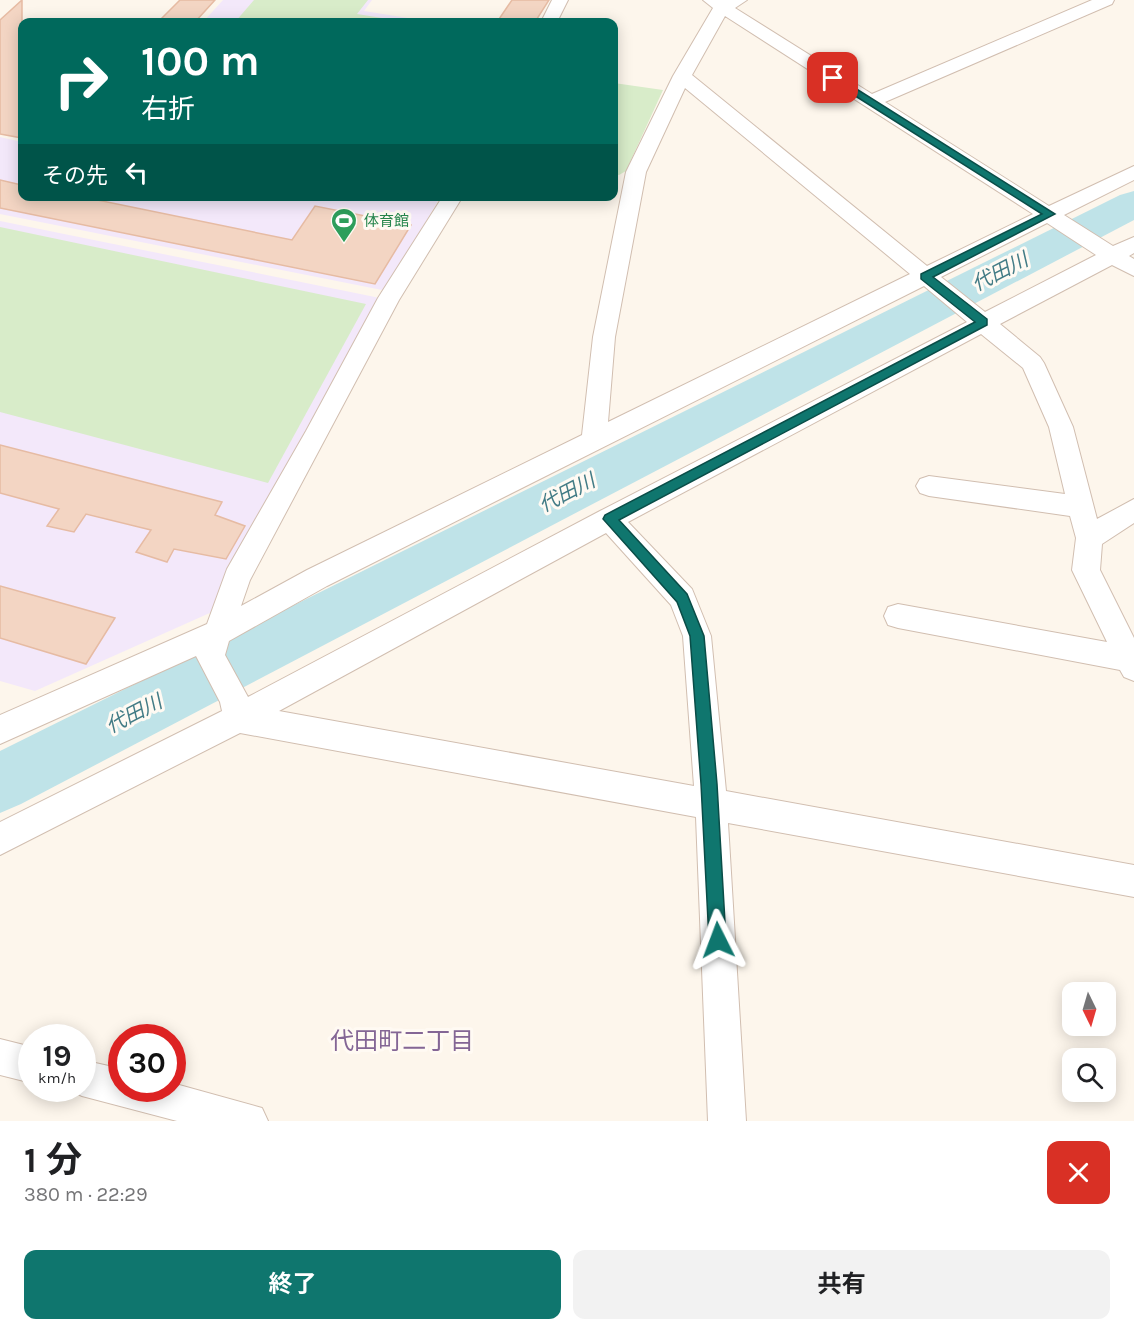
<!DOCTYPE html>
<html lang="ja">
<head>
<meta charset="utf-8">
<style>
	:root { --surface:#fff; --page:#f2f2f2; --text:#202124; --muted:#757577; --accent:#0f766e }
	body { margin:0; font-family:Karla,"Noto Sans JP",sans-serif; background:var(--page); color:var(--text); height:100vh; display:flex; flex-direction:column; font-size:22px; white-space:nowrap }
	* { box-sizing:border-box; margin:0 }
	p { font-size:20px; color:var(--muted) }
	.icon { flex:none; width:33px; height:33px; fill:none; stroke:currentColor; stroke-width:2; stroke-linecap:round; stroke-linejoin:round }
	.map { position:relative; height:1121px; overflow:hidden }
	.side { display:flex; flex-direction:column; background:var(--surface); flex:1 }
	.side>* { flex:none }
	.top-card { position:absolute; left:18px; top:18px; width:600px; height:183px; border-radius:12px; box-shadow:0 3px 15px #0003; background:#00695c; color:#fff; overflow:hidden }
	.needle { width:39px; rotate:175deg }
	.controls { position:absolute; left:1062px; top:982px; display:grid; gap:12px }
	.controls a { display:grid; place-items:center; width:54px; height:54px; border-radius:12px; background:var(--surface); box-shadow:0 3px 15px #0003; font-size:30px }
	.speed { position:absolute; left:18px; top:1024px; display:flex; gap:12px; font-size:30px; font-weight:700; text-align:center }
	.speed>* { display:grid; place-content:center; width:78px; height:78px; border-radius:50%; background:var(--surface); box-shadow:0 3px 15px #0003; line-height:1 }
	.speed small { font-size:15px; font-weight:400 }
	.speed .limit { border:9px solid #d22; background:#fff; color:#111 }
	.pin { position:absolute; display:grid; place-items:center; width:51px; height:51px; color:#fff; margin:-26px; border-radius:12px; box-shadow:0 3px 9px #0006 }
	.me { position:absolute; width:66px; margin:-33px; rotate:357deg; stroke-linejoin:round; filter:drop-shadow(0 0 4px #0008) }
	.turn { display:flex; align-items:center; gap:21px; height:126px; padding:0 24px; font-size:27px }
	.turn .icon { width:78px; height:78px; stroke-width:2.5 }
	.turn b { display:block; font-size:42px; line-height:51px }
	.then { display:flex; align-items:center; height:57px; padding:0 24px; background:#0003; gap:12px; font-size:22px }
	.round { display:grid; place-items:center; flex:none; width:63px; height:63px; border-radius:12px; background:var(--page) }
	.overview { display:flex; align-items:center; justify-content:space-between; height:102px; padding:0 24px }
	h1 { font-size:36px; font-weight:700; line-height:45px }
	.button { display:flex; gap:12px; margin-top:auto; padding:12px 24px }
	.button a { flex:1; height:69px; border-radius:12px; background:var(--accent); color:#fff; font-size:24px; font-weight:700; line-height:69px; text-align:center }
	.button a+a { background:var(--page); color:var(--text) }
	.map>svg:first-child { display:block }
	.education { fill:#f3e8fa }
	.green { fill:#d8ecc9 }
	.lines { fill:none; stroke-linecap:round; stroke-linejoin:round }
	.river { fill:#bfe3e8; fill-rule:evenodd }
	.building { fill:#f3d5c3; stroke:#e6bba3; stroke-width:1.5 }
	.minor-casing { stroke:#d1beb0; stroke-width:2 }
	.minor { fill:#fff; fill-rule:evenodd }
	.route { fill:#0f766e; stroke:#0a4d48; stroke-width:1.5 }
	.labels { text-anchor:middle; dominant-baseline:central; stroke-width:6; stroke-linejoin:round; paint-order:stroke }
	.far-leisure-label { font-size:15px; fill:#27864d; stroke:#fffaf3; text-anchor:start }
	.water-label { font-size:20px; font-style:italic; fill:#437c86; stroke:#fffaf3 }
	.near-neighbourhood-label { font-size:24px; fill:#846695; stroke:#fffaf3 }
</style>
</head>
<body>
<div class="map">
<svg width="1134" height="1121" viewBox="0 0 1134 1121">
	<rect width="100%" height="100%" fill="#fdf6ec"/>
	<g class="education">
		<path d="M223,0H372L364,11L433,22H203Z"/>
		<path d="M0,137L22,142V196L440,197L387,291L0,214Z"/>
		<path d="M0,221L380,298L212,612L35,691L0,681Z"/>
	</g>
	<g class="green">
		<path d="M254,0H368L357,14L407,22H235Z"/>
		<path d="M614,83L663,90L626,171L619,175L614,174Z"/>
		<path d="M0,227L366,304L268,483L0,412Z"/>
	</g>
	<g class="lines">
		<path class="river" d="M1134,191V220L21,804L0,813V751L1120,195Z"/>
	</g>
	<g class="building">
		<path d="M22,0V138L0,134V20Z"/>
		<path d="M180,0H215L195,22H158Z"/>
		<path d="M512,0H549L535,22H497Z"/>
		<path d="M0,180L22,185V196H78L292,240L315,206L411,225L375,284L0,208Z"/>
		<path d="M0,445L222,502L215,515L245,526L226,559L174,549L167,562L136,552L151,530L86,514L74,532L47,526L59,509L0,493Z"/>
		<path d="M0,586L115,618L86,664L0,638Z"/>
	</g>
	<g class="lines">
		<defs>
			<g id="minor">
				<path d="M552,0H568L557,22H541Z"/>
				<path d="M703,0H747L735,8L872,94L1092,0H1114L1112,4L885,102L1049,206L1134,166V180L1064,215L1113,246L1134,237V253L1129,256L1134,259V276L1112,265L1000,324L1040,357L1044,363L1073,427L1097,519L1134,499V523L1102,544L1100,570L1134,638V681L1124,677L1120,670L898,628L888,625L884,616L888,607L898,604L1107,642L1072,570L1076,538L1070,516L929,496L920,493L916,486L920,479L929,476L1065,494L1049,427L1023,368L981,334L628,522L692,589L711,636L726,791L1134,865V897L728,823L746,1121H708L696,817L240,733L0,855V822L222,711L220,702L196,656L0,744V715L207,624L227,569L306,431L378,298L443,196H463L399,300L250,580L241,606L307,570L582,435L593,337L626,172L673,76L713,8ZM725,16L1033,214L927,266L692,75ZM685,88L910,274L608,422L615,337L646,172ZM1047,223L1096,255L985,312L941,277ZM924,286L967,322L600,511L248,697L225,655L229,641L327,586ZM606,533L671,605L683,636L694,786L279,711Z"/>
				<path d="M0,1039L32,1047V1083L0,1075Z"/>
				<path d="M82,1060L122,1069V1089H172V1083L262,1108L268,1121H177L82,1096L68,1089H82Z"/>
			</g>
		</defs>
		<use href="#minor" class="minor-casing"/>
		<use href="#minor" class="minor"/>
	</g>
	<path class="route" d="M830,76H836L1055,214L933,277L987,319V325L619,520L687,594L704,636L717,784L726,940L724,946L718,948L712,946L709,940L701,784L690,636L677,602L603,519L605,515L975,322L921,279V274L1042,214L830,80Z"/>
	<defs>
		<symbol id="stadium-pin" viewBox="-11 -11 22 30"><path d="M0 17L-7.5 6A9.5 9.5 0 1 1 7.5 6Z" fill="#2e9e5b" stroke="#fffaf3"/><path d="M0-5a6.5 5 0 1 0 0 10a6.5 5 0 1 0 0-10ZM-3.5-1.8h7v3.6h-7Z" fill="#fff"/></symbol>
	</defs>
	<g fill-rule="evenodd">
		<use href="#stadium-pin" x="329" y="206" width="30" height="40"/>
	</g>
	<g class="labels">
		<g class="far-leisure-label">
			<text x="364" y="221">体育館</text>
		</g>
		<g class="water-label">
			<text transform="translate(1000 272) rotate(-27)">代田川</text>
			<text transform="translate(567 493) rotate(-27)">代田川</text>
			<text transform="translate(134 714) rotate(-27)">代田川</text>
		</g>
		<g class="near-neighbourhood-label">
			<text x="402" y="1041">代田町二丁目</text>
		</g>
	</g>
</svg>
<div class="controls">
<a><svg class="needle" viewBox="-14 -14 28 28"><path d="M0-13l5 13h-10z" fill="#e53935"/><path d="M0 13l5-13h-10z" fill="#757577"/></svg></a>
<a><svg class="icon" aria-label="search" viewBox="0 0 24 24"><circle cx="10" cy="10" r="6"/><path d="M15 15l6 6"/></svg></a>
</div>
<div class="speed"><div>19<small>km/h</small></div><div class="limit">30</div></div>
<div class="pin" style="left:833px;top:78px;background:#d93025"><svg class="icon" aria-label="arrive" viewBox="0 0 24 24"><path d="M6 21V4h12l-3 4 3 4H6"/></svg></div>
<svg class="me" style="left:718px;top:940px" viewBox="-20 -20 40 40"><path d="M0-17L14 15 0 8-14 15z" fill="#0f766e" stroke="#fff" stroke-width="4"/></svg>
<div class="top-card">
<div class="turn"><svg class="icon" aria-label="right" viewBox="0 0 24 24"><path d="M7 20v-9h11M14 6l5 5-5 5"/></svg><div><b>100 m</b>右折</div></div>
<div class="then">その先<svg class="icon" aria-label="left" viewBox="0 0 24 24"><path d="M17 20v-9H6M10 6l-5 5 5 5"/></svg></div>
</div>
</div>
<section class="side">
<div class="overview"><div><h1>1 分</h1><p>380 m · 22:29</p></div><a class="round" style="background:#d93025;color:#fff"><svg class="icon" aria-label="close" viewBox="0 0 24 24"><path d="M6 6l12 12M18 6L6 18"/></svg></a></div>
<div class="button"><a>終了</a><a>共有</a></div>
</section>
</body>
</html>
